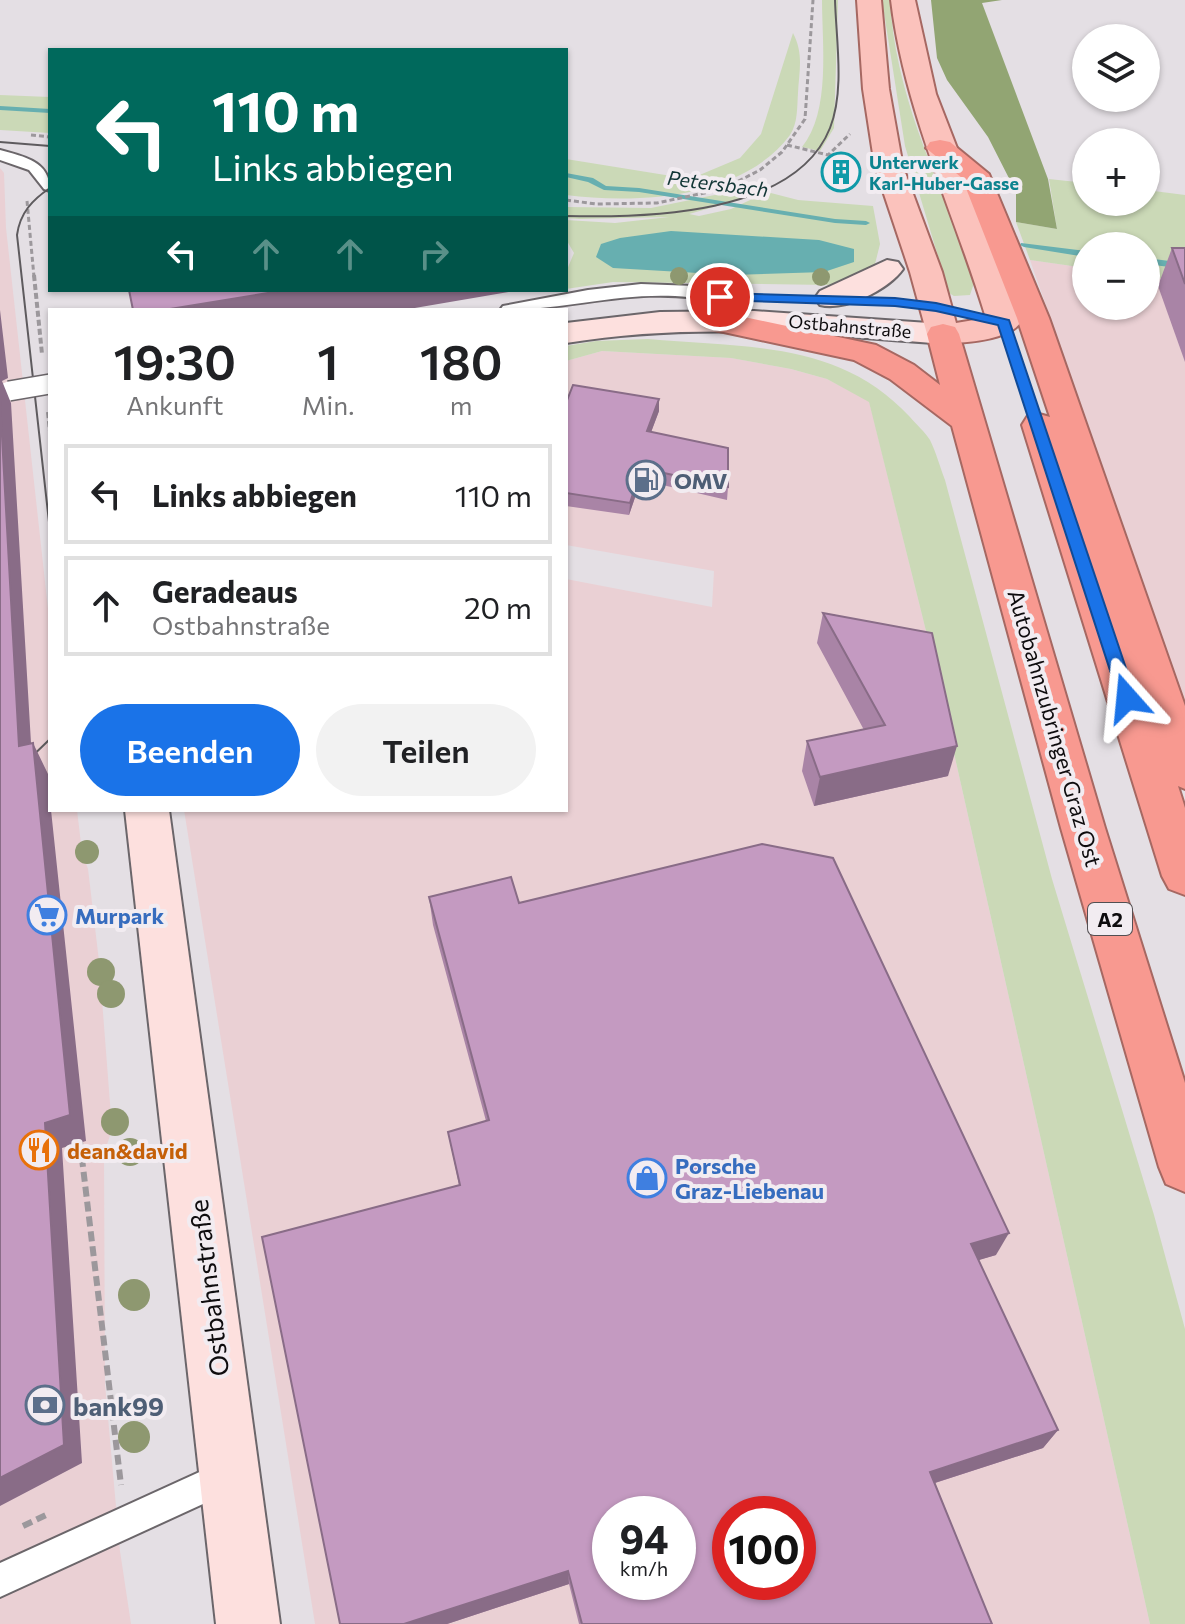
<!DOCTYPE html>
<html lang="de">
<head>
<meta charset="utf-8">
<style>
	:root { --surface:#fff; --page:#f2f2f2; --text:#202124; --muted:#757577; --line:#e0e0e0; --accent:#1a73e8 }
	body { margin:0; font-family:Commissioner,sans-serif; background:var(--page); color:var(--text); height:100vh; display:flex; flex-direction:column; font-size:30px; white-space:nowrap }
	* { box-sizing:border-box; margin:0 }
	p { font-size:26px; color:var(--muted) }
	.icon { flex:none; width:44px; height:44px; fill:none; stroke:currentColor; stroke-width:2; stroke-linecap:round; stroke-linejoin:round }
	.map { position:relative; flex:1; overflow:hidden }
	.sheet { position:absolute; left:48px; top:308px; width:520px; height:504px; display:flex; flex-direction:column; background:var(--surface); border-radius:0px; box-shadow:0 2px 6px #0004 }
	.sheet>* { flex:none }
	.hud { position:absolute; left:48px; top:48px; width:520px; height:244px; border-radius:0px; box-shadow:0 2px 6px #0004; background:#00695c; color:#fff; overflow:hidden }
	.fabs { position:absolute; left:1072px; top:24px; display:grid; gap:16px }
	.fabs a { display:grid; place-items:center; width:88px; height:88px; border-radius:50%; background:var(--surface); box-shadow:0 2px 6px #0004; font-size:40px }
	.speed { position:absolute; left:592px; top:1496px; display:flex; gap:16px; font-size:40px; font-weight:700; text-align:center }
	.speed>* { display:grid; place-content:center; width:104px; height:104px; border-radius:50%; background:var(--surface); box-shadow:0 2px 6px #0004; line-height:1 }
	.speed small { font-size:20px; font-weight:400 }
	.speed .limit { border:12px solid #d22; background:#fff; color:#111 }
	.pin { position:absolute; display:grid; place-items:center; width:68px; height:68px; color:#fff; margin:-34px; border:4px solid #fff; border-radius:50%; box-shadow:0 2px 8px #0007 }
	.me { position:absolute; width:88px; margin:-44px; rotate:342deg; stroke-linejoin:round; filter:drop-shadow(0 0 6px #0008) }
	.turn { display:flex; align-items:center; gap:28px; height:168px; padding:0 32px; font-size:36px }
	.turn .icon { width:104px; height:104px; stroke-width:2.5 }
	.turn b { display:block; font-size:56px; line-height:68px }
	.lanes { display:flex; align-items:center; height:76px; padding:0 32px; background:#0003; justify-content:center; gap:40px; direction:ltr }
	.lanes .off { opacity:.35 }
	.eta { display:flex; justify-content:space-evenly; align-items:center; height:136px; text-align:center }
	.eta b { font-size:48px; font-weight:600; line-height:56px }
	.action { display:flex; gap:16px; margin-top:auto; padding:16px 32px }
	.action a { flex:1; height:92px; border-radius:48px; background:var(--accent); color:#fff; font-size:32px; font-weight:600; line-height:92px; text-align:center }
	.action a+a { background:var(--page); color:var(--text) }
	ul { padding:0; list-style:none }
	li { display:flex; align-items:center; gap:24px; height:100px; margin:0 16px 12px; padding:0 16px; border:4px solid var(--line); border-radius:0px }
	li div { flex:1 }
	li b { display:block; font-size:30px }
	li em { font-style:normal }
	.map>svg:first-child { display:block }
	.commercial { fill:#ead0d4; fill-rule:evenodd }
	.green { fill:#cbd9b7 }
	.forest { fill:#92a573 }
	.water { fill:#67afb0 }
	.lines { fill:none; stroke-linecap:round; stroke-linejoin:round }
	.stream { fill:#67afb0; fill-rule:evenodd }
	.service-casing { stroke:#6b666a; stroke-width:4 }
	.secondary-casing { stroke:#6b666a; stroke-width:4 }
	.primary-casing { stroke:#a66862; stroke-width:4 }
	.motorway-casing { stroke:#a66862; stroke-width:4 }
	.path-far2 { stroke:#9c989c; stroke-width:3; stroke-dasharray:5 3; stroke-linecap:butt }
	.path-far1 { stroke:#9c989c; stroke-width:4; stroke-dasharray:6 3; stroke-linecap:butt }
	.path { stroke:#9c989c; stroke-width:6; stroke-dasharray:10 5; stroke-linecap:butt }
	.service { fill:#fff; fill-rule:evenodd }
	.secondary { fill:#fde0de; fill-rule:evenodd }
	.primary { fill:#fbc2bc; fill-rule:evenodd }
	.motorway { fill:#f89990; fill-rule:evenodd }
	.tram { stroke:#5e5b5e; stroke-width:2 }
	.service-bridge-casing { stroke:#6b666a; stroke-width:22; stroke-linecap:butt }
	.service-bridge { stroke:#fff; stroke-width:19 }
	.tree { fill:#8e9870 }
	.wall { fill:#a984a6 }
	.shaded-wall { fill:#896c87 }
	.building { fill:#c49ac1; stroke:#896c87; stroke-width:2; fill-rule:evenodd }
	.route { fill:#1a73e8; stroke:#114b97; stroke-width:2 }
	.labels { text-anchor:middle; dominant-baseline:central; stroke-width:8; stroke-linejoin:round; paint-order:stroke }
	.far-culture-label { font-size:18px; font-weight:bold; fill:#0d838f; stroke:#f2ecf1; text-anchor:start }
	.far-street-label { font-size:18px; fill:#0e0c0e; stroke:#f2ecf1 }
	.far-water-label { font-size:20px; font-style:italic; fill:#123636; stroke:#f2ecf1 }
	.shield { fill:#f2ecf1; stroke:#524f52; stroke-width:2 }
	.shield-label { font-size:20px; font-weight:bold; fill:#0e0c0e }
	.service-label { font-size:22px; font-weight:bold; fill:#4e5e75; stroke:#f2ecf1; text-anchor:start }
	.street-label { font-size:22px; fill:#0e0c0e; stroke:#f2ecf1 }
	.shop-label { font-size:22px; font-weight:bold; fill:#366cbe; stroke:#f2ecf1; text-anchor:start }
	.food-label { font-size:22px; font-weight:bold; fill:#c56008; stroke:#f2ecf1; text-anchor:start }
	.near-street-label { font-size:26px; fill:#0e0c0e; stroke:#f2ecf1 }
	.near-service-label { font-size:26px; font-weight:bold; fill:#4e5e75; stroke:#f2ecf1; text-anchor:start }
</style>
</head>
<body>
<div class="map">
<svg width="1185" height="1624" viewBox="0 0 1185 1624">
	<rect width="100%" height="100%" fill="#e4dfe4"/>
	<g class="commercial">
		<path d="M0,168L4,173L6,228L50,627V810H77L82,852L88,869L99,961L112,1129L104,1154L105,1384L120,1551L131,1624H0Z"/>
		<path d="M1030,260L1086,268V306H1146V276L1185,282V713L1147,592Z"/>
		<path d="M602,351L731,358L791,369L827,379L869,401L931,651L1150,1624H315L184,810H566V579L712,607L714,571L566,545V361ZM610,1514H678V1582H610ZM730,1514H798V1582H730Z"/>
	</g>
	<g class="green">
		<path d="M822,0H838L834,128L820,151L802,147C831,111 822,45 822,0Z"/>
		<path d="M882,0H890C895,94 937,181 974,266V283L970,295L954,296L949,293L905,146Z"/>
		<path d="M793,33C804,54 799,71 798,93C797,107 798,123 790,135C742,199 638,204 566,195V159L690,179L740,158L761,134Z"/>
		<path d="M0,95L50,97V133L0,130Z"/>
		<path d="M1049,179L1086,183V202H1146V190L1185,195V282L1146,276V246H1086V268L1030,260L1016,222L1057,229Z"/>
		<path d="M734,191L756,195L689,214L699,216L731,209L767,192L798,200L873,206L880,244L875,264L856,277L829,285L613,282L566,289V272L574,253L567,241L566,220L615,223L669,217L579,219L566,218V207L651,208Z"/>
		<path d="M648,339C745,348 839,340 910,417C916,424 925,432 930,440C936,452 940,467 945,480L1052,879L1154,1215L1185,1329V1624H1150L931,651L869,402L827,379L791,369L731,358L602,351L566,361V346L596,341Z"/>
	</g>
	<path class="forest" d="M931,0H1002L982,3L1048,179L1057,229L1016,222V192L988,137L947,80L937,58Z"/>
	<path class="water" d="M671,231L819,240L854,249V262L824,272L732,275L613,268L596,257L601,244L620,238Z"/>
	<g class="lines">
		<g class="stream">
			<path d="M0,106L50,109V113L0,110Z"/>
			<path d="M566,173L593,178L606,186L639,188L835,219L866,221L870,223L866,225L835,223L639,192L604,190L588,182L566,177Z"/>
			<path d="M1021,243L1086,251V257L1024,247L1020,245Z"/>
			<path d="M1146,258L1185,263V269L1146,264Z"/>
		</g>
		<defs>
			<g id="service">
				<path d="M0,150C25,157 50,161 50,191L44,189L29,170L0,160Z"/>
				<path d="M641,284L694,286L726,293L729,297L720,302C639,284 579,310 500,310L503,306L588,290Z"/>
				<path d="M228,1459L240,1463L244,1475L240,1487L0,1597V1563Z"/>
			</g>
			<g id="secondary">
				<path d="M887,260L898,262L903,269C888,290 845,311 820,305L815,298L820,291Z"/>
				<path d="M754,311L943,324L955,327L959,334L955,341L943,344C816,334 692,322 566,343V323L660,312Z"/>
				<path d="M125,810H169L280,1624H216Z"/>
			</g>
			<path id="primary" d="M857,0H881L889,89L903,167L942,272L956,323L986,318C954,212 904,110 891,0H915L936,94L993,241L1020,323C1008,341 952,346 931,341L927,334L910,272L875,167L863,89Z"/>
			<g id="motorway">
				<path d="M940,140L950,142L989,174L1049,318L1185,706V789L1178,786L1185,808V895L1169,889L1162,876L1022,425L1027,417L1039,414L1050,417L1017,318L962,178L926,148L930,142Z"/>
				<path d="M716,311L876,345L914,365L940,385L927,334L931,327L943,324L955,327L959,334L1105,828L1185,1083V1192L1166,1184L1159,1167L1061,828L952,426L890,379L854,360L705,328L700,321L705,314Z"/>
			</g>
		</defs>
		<use href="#service" class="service-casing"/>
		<use href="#secondary" class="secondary-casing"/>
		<use href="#primary" class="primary-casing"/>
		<use href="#motorway" class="motorway-casing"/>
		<g class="path-far2">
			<path d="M31,135L50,137"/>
			<path d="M787,145L828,155L850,134"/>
			<path d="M829,155L853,156"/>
			<path d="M566,200L596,204L657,203L723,189L760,170L782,152L805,119L813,0"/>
			<path d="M27,201L34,277"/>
		</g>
		<g class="path-far1">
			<path d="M34,275L42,354"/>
			<path d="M48,412L50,431"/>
		</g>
		<g class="path">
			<path d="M80,1142L121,1485"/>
			<path d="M23,1526L46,1515"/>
		</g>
		<use href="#service" class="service"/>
		<use href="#secondary" class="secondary"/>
		<use href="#primary" class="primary"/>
		<use href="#motorway" class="motorway"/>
		<g class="tram">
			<path d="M0,142L50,146"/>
			<path d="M50,188C32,200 20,213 17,235L50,531"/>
			<path d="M566,216C645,218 795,216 830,128C845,90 836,39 835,0"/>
			<path d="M21,767L50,739"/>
		</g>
		<defs>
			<path id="service-bridge" d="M9,391L50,384"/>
		</defs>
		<use href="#service-bridge" class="service-bridge-casing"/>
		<use href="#service-bridge" class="service-bridge"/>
	</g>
	<g class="tree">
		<circle cx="679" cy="276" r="9"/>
		<circle cx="821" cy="277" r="9"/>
		<circle cx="87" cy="852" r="12"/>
		<circle cx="101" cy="972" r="14"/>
		<circle cx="111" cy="994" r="14"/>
		<circle cx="115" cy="1122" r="14"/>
		<circle cx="130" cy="1152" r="14"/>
		<circle cx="134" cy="1295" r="16"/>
		<circle cx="134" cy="1437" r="16"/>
	</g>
	<g class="wall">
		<path d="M1172,248H1185V362L1158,286Z"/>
		<path d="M566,403L659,411L651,432L728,487L727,500L641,480L629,515L566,506Z"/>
		<path d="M823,613L948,776L814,806L802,771L807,741L864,730L817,643Z"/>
		<path d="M429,897L519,903L996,1255L978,1260L1058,1430L1043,1448L935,1483L992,1624H579L569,1584L447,1624H340L459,1185L448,1132L486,1121L433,925Z"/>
	</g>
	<g class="shaded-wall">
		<path d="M567,203L568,241L566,244V205Z"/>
		<path d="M286,290H521L403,310H164Z"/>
		<path d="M0,310L8,378L2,381L11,403L33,777L19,746L0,400Z"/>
		<path d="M659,399V411L647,443V431Z"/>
		<path d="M641,468V480L629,515L630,503Z"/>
		<path d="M33,743L48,774L50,810H51L86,1141L62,1148L82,1463L0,1506V1478L45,1123Z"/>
		<path d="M957,746L948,776L814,806L820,777Z"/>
		<path d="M1009,1233L996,1255L959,1266L971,1244Z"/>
		<path d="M1058,1430L1043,1448L919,1488L930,1472Z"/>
		<path d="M568,1571L569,1584L447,1624H404Z"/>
	</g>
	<g class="building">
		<path d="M1172,248H1185V284Z"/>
		<path d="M129,290H286L164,310H133Z"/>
		<path d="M573,385L659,399L647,431L728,448V487L641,468L630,503L566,493V403Z"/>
		<path d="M0,400L19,746L33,743L70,1115L45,1123L64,1445L0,1478Z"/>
		<path d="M823,613L932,633L957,746L820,777L807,741L885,725Z"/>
		<path d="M762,844L833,858L1009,1233L971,1244L1058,1430L930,1472L992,1624H582L568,1571L404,1624H340L262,1237L460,1185L448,1132L489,1120L429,897L511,877L519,903ZM610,1514H678V1582H610ZM730,1514H798V1582H730Z"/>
	</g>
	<path class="route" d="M720,293L895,298L936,303L1009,320L1136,698L1133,702H1121L1119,698L998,325L936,311L895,306L716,300V294Z"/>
	<defs>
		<symbol id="building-ring" viewBox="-11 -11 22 22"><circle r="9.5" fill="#f2ecf1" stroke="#0f9aa8" stroke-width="1.5"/><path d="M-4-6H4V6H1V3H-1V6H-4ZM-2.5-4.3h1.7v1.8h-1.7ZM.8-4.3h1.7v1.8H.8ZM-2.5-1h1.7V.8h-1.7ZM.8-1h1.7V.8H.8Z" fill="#0f9aa8"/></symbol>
		<symbol id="fuel-ring" viewBox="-11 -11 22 22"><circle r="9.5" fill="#f2ecf1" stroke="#5c6f8a" stroke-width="1.5"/><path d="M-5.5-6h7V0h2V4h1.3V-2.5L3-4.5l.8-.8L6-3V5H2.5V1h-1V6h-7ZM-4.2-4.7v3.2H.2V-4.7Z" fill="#5c6f8a"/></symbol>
		<symbol id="supermarket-ring" viewBox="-11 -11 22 22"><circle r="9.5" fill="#f2ecf1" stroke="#3f7fe0" stroke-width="1.5"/><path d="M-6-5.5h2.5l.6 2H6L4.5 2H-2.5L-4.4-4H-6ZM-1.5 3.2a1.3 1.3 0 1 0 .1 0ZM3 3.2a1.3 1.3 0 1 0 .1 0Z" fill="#3f7fe0"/></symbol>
		<symbol id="restaurant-ring" viewBox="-11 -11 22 22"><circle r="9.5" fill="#f2ecf1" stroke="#e8710a" stroke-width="1.5"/><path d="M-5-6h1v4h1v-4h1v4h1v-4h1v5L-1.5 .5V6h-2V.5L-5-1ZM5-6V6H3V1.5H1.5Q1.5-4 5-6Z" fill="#e8710a"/></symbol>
		<symbol id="shop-ring" viewBox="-11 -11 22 22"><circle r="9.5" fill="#f2ecf1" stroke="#3f7fe0" stroke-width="1.5"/><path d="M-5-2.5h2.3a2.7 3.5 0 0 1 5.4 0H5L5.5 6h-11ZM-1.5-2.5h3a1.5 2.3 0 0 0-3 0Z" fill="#3f7fe0"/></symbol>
		<symbol id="bank-ring" viewBox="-11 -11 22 22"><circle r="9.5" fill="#f2ecf1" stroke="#5c6f8a" stroke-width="1.5"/><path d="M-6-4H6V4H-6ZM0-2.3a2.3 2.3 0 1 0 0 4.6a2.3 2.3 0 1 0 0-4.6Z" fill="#5c6f8a"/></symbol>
	</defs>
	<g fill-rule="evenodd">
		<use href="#building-ring" x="819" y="150" width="44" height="44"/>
		<use href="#fuel-ring" x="624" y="458" width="44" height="44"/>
		<use href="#supermarket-ring" x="25" y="893" width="44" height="44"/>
		<use href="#restaurant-ring" x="17" y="1128" width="44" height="44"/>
		<use href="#shop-ring" x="625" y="1156" width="44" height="44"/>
		<use href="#bank-ring" x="23" y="1383" width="44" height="44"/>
	</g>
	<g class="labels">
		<g class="far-culture-label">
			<text x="869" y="162">Unterwerk<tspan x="869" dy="21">Karl-Huber-Gasse</tspan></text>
		</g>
		<g class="far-street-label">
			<text transform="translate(850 326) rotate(5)">Ostbahnstraße</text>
		</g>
		<g class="far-water-label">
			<text transform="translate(718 183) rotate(7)">Petersbach</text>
		</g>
		<rect class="shield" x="1088" y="903" width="44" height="32" rx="6"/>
		<g class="shield-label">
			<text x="1110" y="919">A2</text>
		</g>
		<g class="service-label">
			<text x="674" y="480">OMV</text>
		</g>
		<g class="street-label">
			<text transform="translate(1055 728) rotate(74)">Autobahnzubringer Graz Ost</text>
		</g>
		<g class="shop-label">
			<text x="75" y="915">Murpark</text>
			<text x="675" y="1165">Porsche<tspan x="675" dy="25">Graz-Liebenau</tspan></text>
		</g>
		<g class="food-label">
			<text x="67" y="1150">dean&amp;david</text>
		</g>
		<g class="near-street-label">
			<text transform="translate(208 1288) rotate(-97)">Ostbahnstraße</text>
		</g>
		<g class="near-service-label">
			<text x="73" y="1405">bank99</text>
		</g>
	</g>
</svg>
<div class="fabs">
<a><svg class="icon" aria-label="layers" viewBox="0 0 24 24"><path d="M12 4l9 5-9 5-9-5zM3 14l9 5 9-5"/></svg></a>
<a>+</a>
<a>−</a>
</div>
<div class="speed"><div>94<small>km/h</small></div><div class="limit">100</div></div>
<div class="pin" style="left:720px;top:297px;background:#d93025"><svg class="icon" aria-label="arrive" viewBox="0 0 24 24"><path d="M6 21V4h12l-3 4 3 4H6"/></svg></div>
<svg class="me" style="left:1127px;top:698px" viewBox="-20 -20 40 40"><path d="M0-17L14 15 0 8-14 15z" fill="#1a73e8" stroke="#fff" stroke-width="4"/></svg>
<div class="hud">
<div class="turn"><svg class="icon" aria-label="left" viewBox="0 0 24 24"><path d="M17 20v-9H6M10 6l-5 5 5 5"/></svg><div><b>110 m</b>Links abbiegen</div></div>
<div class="lanes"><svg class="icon" aria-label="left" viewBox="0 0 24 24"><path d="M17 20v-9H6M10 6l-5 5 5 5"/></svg><svg class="icon off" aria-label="ahead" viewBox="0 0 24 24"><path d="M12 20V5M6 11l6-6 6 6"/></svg><svg class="icon off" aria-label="ahead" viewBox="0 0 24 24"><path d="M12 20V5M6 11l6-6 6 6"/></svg><svg class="icon off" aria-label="right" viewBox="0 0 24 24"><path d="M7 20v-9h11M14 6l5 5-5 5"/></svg></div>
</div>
<section class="sheet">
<div class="eta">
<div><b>19:30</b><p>Ankunft</p></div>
<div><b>1</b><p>Min.</p></div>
<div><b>180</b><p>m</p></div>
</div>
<ul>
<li><svg class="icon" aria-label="left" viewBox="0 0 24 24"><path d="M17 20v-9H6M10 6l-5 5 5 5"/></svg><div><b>Links abbiegen</b></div><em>110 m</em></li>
<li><svg class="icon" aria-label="ahead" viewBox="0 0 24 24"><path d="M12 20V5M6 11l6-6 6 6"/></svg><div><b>Geradeaus</b><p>Ostbahnstraße</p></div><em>20 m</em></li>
</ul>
<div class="action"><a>Beenden</a><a>Teilen</a></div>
</section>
</div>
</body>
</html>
